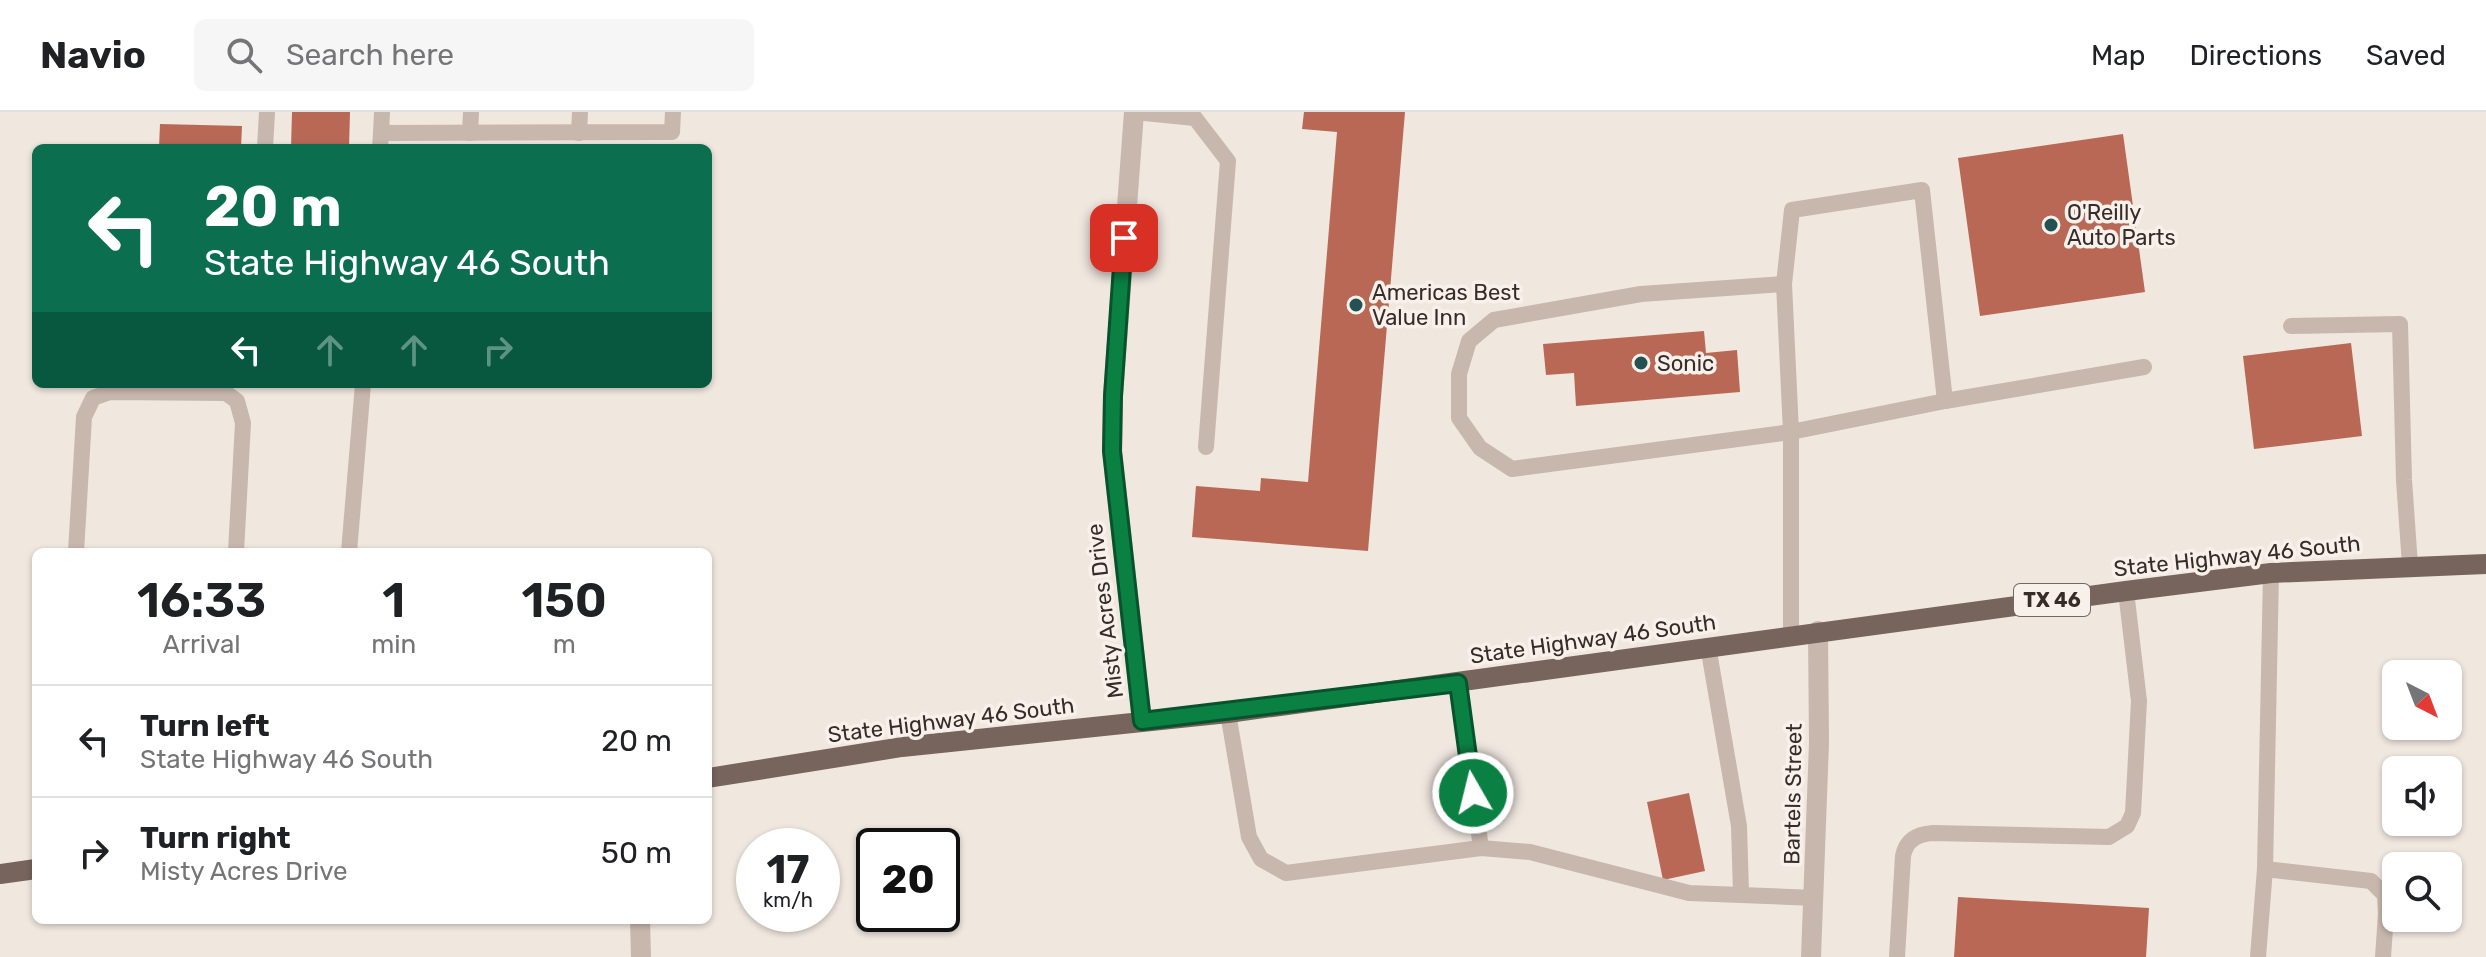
<!DOCTYPE html>
<html lang="en">
<head>
<meta charset="utf-8">
<style>
	:root { --surface:#fff; --page:#f6f6f6; --text:#202124; --muted:#757577; --line:#e0e0e0 }
	body { margin:0; font-family:Rubik,sans-serif; background:var(--page); color:var(--text); height:100vh; display:flex; flex-direction:column; font-size:30px; white-space:nowrap }
	* { box-sizing:border-box; margin:0 }
	p { font-size:26px; color:var(--muted) }
	.icon { flex:none; width:44px; height:44px; fill:none; stroke:currentColor; stroke-width:2; stroke-linecap:round; stroke-linejoin:round }
	.map { position:relative; flex:1; overflow:hidden }
	.details { position:absolute; left:32px; top:436px; width:680px; height:376px; display:flex; flex-direction:column; background:var(--surface); border-radius:12px; box-shadow:0 2px 6px #0004 }
	.details>* { flex:none }
	.guide { position:absolute; left:32px; top:32px; width:680px; height:244px; border-radius:12px; box-shadow:0 2px 6px #0004; background:#0b6e4f; color:#fff; overflow:hidden }
	.needle { width:52px; rotate:138deg }
	.buttons { position:absolute; left:2382px; top:548px; display:grid; gap:16px }
	.buttons a { display:grid; place-items:center; width:80px; height:80px; border-radius:12px; background:var(--surface); box-shadow:0 2px 6px #0004; font-size:40px }
	.speed { position:absolute; left:736px; top:716px; display:flex; gap:16px; font-size:40px; font-weight:700; text-align:center }
	.speed>* { display:grid; place-content:center; width:104px; height:104px; border-radius:50%; background:var(--surface); box-shadow:0 2px 6px #0004; line-height:1 }
	.speed small { font-size:20px; font-weight:400 }
	.speed .limit { border:4px solid #111; border-radius:12px; background:#fff; color:#111 }
	.pin { position:absolute; display:grid; place-items:center; width:68px; height:68px; color:#fff; margin:-34px; border-radius:16px; box-shadow:0 4px 12px #0006 }
	.me { position:absolute; width:88px; margin:-44px; rotate:352deg; stroke-linejoin:round; filter:drop-shadow(0 0 6px #0008) }
	.turn { display:flex; align-items:center; gap:28px; height:168px; padding:0 40px; font-size:36px }
	.turn .icon { width:104px; height:104px; stroke-width:2.5 }
	.turn b { display:block; font-size:56px; line-height:68px }
	.lanes { display:flex; align-items:center; height:76px; padding:0 40px; background:#0003; justify-content:center; gap:40px; direction:ltr }
	.lanes .off { opacity:.35 }
	.eta { display:flex; justify-content:space-evenly; align-items:center; height:136px; text-align:center }
	.eta b { font-size:48px; font-weight:600; line-height:56px }
	ul { padding:0; list-style:none }
	li { display:flex; align-items:center; gap:24px; height:112px; padding:0 40px; border-top:2px solid var(--line) }
	li div { flex:1 }
	li b { display:block; font-size:30px }
	li em { font-style:normal }
	header { display:flex; align-items:center; gap:48px; box-sizing:border-box; height:112px; padding:0 40px; background:var(--surface); border-bottom:2px solid var(--line) }
	header strong { font-size:38px }
	nav { display:flex; gap:44px; margin-inline-start:auto; font-size:28px }
	.search { width:560px; height:72px; background:var(--page); display:flex; align-items:center; gap:20px; box-sizing:border-box; padding:0 28px; border-radius:12px; color:var(--muted); font-size:30px }
	.map>svg:first-child { display:block }
	.building { fill:#b86855 }
	.lines { fill:none; stroke-linecap:round; stroke-linejoin:round }
	.service { stroke:#c7b7ac; stroke-width:16 }
	.minor { stroke:#c7b7ac; stroke-width:20 }
	.primary { stroke:#76645d; stroke-width:20 }
	.route-casing { stroke:#07532c; stroke-width:20 }
	.route { stroke:#0b8043; stroke-width:14 }
	.poi-dot { fill:#245253; stroke:#f8f1eb; stroke-width:3 }
	.labels { text-anchor:middle; dominant-baseline:central; stroke-width:7; stroke-linejoin:round; paint-order:stroke }
	.shield { fill:#f8f1eb; stroke:#706864; stroke-width:2 }
	.shield-label { font-size:20px; font-weight:bold; fill:#362d2a }
	.poi-label { font-size:22px; fill:#362d2a; stroke:#f8f1eb; text-anchor:start }
	.street-label { font-size:22px; fill:#362d2a; stroke:#f8f1eb }
</style>
</head>
<body>
<header>
<strong>Navio</strong>
<div class="search"><svg class="icon" aria-label="search" viewBox="0 0 24 24"><circle cx="10" cy="10" r="6"/><path d="M15 15l6 6"/></svg>Search here</div>
<nav><a>Map</a><a>Directions</a><a>Saved</a></nav>
</header>
<div class="map">
<svg width="2486" height="845" viewBox="0 0 2486 845">
	<rect width="100%" height="100%" fill="#f0e7df"/>
	<g class="building">
		<path d="M292,0H350L349,36H291Z"/>
		<path d="M1304,0H1405L1368,439L1192,425L1196,374L1260,379L1261,366L1308,370L1337,20L1302,17Z"/>
		<path d="M160,12L242,14L241,36H159Z"/>
		<path d="M2123,22L2145,180L1980,204L1958,46Z"/>
		<path d="M1704,219L1706,241L1737,238L1740,280L1576,294L1574,261L1546,263L1543,232Z"/>
		<path d="M2351,231L2362,324L2254,337L2243,244Z"/>
		<path d="M1689,681L1705,759L1663,768L1647,690Z"/>
		<path d="M1958,785L2149,796L2146,845H1954Z"/>
	</g>
	<g class="lines">
		<g class="service">
			<path d="M1134,0L1195,6L1228,49L1206,335"/>
			<path d="M381,21L382,0"/>
			<path d="M470,21L471,0"/>
			<path d="M579,21L580,0"/>
			<path d="M265,36L267,0"/>
			<path d="M380,36L381,21L672,20L673,0"/>
			<path d="M1784,172L1641,182L1494,208L1469,229L1459,262V306L1480,336L1512,357L1791,320L1945,289L2144,255"/>
			<path d="M2291,214L2400,212L2404,368L2410,453"/>
			<path d="M76,440L84,305L93,286L110,280L226,281L237,289L243,311L236,440"/>
			<path d="M349,440L363,272"/>
			<path d="M1791,524V320L1784,172L1792,98L1922,78L1945,289"/>
			<path d="M1708,534L1739,714L1741,781"/>
			<path d="M1458,571L1481,736"/>
			<path d="M1228,601L1249,725L1261,747L1286,761L1481,736L1530,740L1689,781L1815,786"/>
			<path d="M2265,757L2371,769L2385,783L2386,802L2383,845"/>
			<path d="M1897,845L1903,744C1906,728 1917,722 1933,721L2109,725L2127,714L2133,701L2139,589L2126,479"/>
			<path d="M2258,845L2265,757L2271,461"/>
		</g>
		<g class="minor">
			<path d="M1134,0L1113,284L1112,339L1142,609"/>
			<path d="M640,808L641,845"/>
			<path d="M1811,845L1819,631L1818,519"/>
		</g>
		<g class="primary">
			<path d="M708,666L902,635L1228,601L2126,479L2271,461L2486,452"/>
			<path d="M0,762L36,757"/>
		</g>
	</g>
	<g class="lines">
		<defs>
			<path id="route" d="M1124,126L1113,284L1112,339L1142,609L1458,571L1473,681"/>
		</defs>
		<use href="#route" class="route-casing"/>
		<use href="#route" class="route"/>
	</g>
	<g class="poi-dot">
		<circle cx="2051" cy="113" r="8"/>
		<circle cx="1356" cy="193" r="8"/>
		<circle cx="1641" cy="251" r="8"/>
	</g>
	<g class="labels">
		<rect class="shield" x="2014" y="472" width="76" height="32" rx="6"/>
		<g class="shield-label">
			<text x="2052" y="488">TX 46</text>
		</g>
		<g class="poi-label">
			<text x="2067" y="100">O'Reilly<tspan x="2067" dy="25">Auto Parts</tspan></text>
			<text x="1372" y="180">Americas Best<tspan x="1372" dy="25">Value Inn</tspan></text>
			<text x="1657" y="251">Sonic</text>
		</g>
		<g class="street-label">
			<text transform="translate(2237 444) rotate(-6)">State Highway 46 South</text>
			<text transform="translate(1105 499) rotate(-97)">Misty Acres Drive</text>
			<text transform="translate(1593 527) rotate(-8)">State Highway 46 South</text>
			<text transform="translate(951 608) rotate(-7)">State Highway 46 South</text>
			<text transform="translate(1793 682) rotate(-89)">Bartels Street</text>
		</g>
	</g>
</svg>
<div class="buttons">
<a><svg class="needle" viewBox="-14 -14 28 28"><path d="M0-13l5 13h-10z" fill="#e53935"/><path d="M0 13l5-13h-10z" fill="#757577"/></svg></a>
<a><svg class="icon" aria-label="sound" viewBox="0 0 24 24"><path d="M4 9h4l5-4v14l-5-4H4zM17 9q2 3 0 6"/></svg></a>
<a><svg class="icon" aria-label="search" viewBox="0 0 24 24"><circle cx="10" cy="10" r="6"/><path d="M15 15l6 6"/></svg></a>
</div>
<div class="speed"><div>17<small>km/h</small></div><div class="limit">20</div></div>
<div class="pin" style="left:1124px;top:126px;background:#d93025"><svg class="icon" aria-label="arrive" viewBox="0 0 24 24"><path d="M6 21V4h12l-3 4 3 4H6"/></svg></div>
<svg class="me" style="left:1473px;top:681px" viewBox="-20 -20 40 40"><circle r="17" fill="#0b8043" stroke="#fff" stroke-width="3"/><path d="M0-11L8 9 0 5-8 9z" fill="#fff"/></svg>
<div class="guide">
<div class="turn"><svg class="icon" aria-label="left" viewBox="0 0 24 24"><path d="M17 20v-9H6M10 6l-5 5 5 5"/></svg><div><b>20 m</b>State Highway 46 South</div></div>
<div class="lanes"><svg class="icon" aria-label="left" viewBox="0 0 24 24"><path d="M17 20v-9H6M10 6l-5 5 5 5"/></svg><svg class="icon off" aria-label="ahead" viewBox="0 0 24 24"><path d="M12 20V5M6 11l6-6 6 6"/></svg><svg class="icon off" aria-label="ahead" viewBox="0 0 24 24"><path d="M12 20V5M6 11l6-6 6 6"/></svg><svg class="icon off" aria-label="right" viewBox="0 0 24 24"><path d="M7 20v-9h11M14 6l5 5-5 5"/></svg></div>
</div>
<section class="details">
<div class="eta">
<div><b>16:33</b><p>Arrival</p></div>
<div><b>1</b><p>min</p></div>
<div><b>150</b><p>m</p></div>
</div>
<ul>
<li><svg class="icon" aria-label="left" viewBox="0 0 24 24"><path d="M17 20v-9H6M10 6l-5 5 5 5"/></svg><div><b>Turn left</b><p>State Highway 46 South</p></div><em>20 m</em></li>
<li><svg class="icon" aria-label="right" viewBox="0 0 24 24"><path d="M7 20v-9h11M14 6l5 5-5 5"/></svg><div><b>Turn right</b><p>Misty Acres Drive</p></div><em>50 m</em></li>
</ul>
</section>
</div>
</body>
</html>
